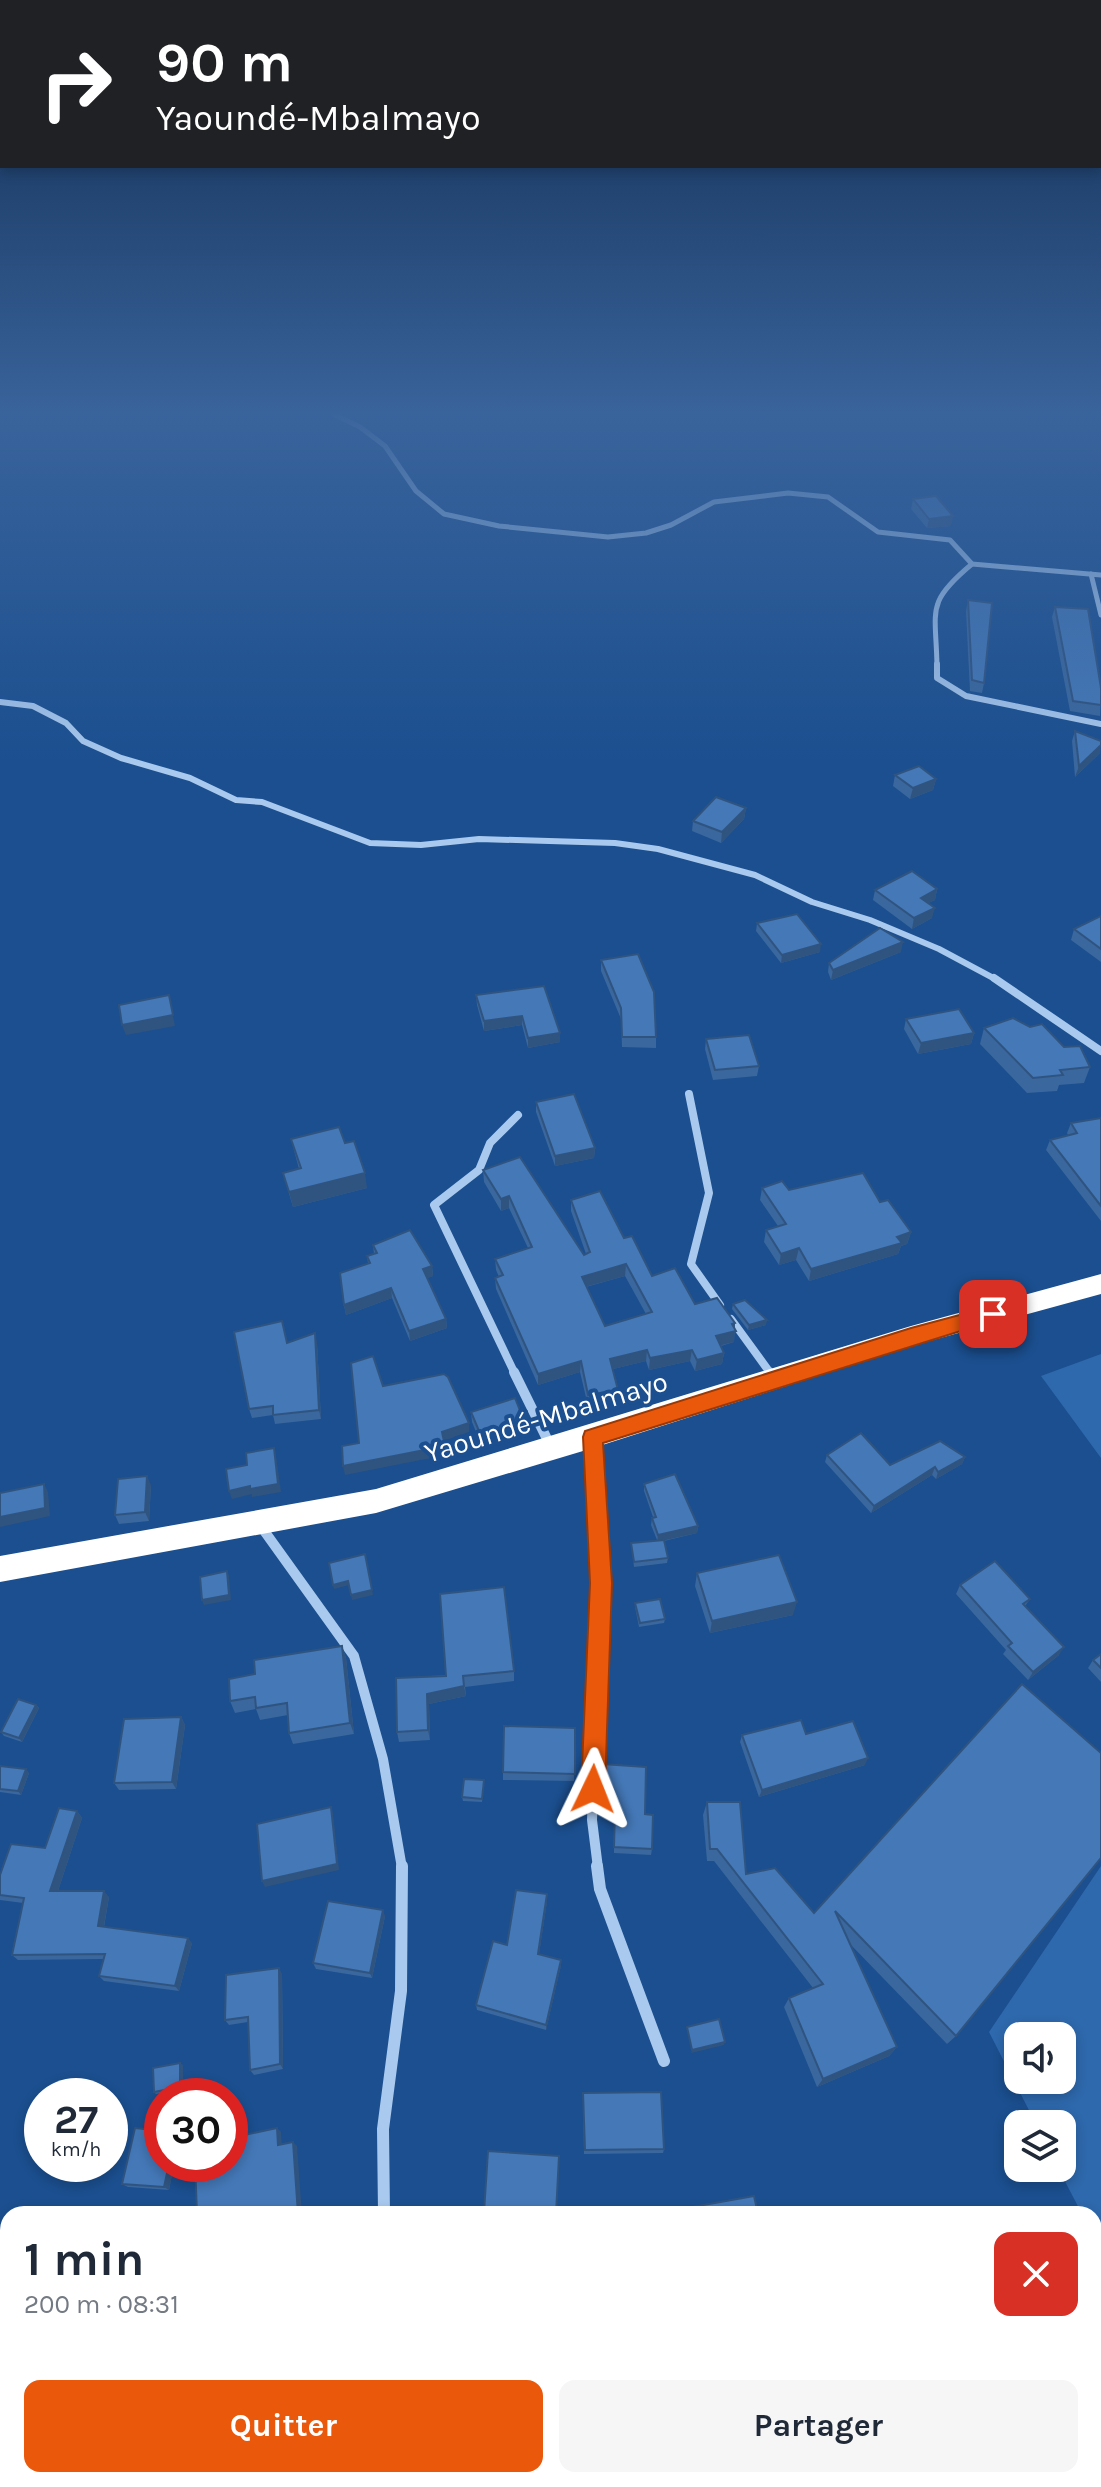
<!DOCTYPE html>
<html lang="fr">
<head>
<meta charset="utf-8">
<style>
	:root { --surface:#fff; --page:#f6f6f7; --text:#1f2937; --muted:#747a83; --accent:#ea580c }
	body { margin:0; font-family:Karla,sans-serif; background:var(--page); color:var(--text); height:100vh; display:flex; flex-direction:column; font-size:30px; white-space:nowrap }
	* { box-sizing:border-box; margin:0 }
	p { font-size:26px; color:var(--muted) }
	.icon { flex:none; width:44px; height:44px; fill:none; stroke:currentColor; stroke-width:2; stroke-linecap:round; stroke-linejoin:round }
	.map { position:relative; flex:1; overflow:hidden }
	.sheet { position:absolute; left:0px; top:2206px; width:1102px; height:282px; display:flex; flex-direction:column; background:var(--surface); border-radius:24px 24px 0 0; box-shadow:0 4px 12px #0003 }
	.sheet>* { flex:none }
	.guide { position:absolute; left:0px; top:0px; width:1102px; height:168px; box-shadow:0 4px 12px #0003; background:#202124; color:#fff; overflow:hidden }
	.fabs { position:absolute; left:1004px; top:2022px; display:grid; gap:16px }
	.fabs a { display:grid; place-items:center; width:72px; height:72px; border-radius:16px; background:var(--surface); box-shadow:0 4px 12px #0003; font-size:40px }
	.speed { position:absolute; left:24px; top:2078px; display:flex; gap:16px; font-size:40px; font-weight:700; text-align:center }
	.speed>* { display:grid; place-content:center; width:104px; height:104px; border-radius:50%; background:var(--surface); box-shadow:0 4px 12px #0003; line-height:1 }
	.speed small { font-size:20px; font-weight:400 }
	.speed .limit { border:12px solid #d22; background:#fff; color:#111 }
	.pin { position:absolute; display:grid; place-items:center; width:68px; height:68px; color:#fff; margin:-34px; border-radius:16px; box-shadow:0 4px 12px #0006 }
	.me { position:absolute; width:88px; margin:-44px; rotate:2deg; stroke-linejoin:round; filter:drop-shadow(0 0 6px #0008) }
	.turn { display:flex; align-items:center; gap:28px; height:168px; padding:0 24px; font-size:36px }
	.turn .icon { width:104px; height:104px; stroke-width:2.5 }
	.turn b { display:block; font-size:56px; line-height:68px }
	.round { display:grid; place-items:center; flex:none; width:84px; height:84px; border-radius:16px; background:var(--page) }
	.head { display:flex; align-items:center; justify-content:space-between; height:136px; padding:0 24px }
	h1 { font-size:48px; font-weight:700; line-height:60px }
	.action { display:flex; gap:16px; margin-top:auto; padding:16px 24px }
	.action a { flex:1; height:92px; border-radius:16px; background:var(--accent); color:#fff; font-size:32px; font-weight:700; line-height:92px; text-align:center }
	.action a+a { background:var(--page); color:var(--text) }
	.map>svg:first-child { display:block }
	.green { fill:#2e69ad; fill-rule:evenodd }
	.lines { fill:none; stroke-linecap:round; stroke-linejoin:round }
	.street-far4 { stroke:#a9c9ee; stroke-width:5 }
	.street-far3 { stroke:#a9c9ee; stroke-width:6 }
	.street-far2 { stroke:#a9c9ee; stroke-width:8 }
	.street-far1 { stroke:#a9c9ee; stroke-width:10 }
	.street { stroke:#a9c9ee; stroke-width:12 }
	.highway { fill:#fff; fill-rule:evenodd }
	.wall { fill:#3a679d; fill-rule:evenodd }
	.shaded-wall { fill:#305480 }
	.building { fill:#4478b7; stroke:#305480; stroke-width:2; fill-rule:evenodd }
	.route { fill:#ea580c; stroke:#983908; stroke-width:2 }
	.labels { text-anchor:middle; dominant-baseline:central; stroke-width:8; stroke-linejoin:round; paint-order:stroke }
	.street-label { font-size:28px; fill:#fff; stroke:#1b4f8f }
</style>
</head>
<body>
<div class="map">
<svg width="1101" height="2487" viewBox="0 0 1101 2487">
	<rect width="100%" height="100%" fill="#1b4f8f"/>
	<g class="green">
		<path d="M1101,1354V1458L1041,1376Z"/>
		<path d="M1101,1866V2244L1094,2235V2214H1082L1058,2168H1062V2124H1036L989,2032ZM1018,2036H1062V2080H1018Z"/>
	</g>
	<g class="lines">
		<g class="street-far4">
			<path d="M335,415L360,427L385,446L416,491L444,514L499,526L608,537L646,533L671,525L714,502L788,493L828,497L878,532L950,540L972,564L1101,575"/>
			<path d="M1091,574L1101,615"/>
			<path d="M937,666C936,609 925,603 972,564"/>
		</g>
		<g class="street-far3">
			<path d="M937,664V678L966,696L1101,724"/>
			<path d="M0,702L33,706L66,723L83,741L121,758L190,778L236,800L262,802L370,843L421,845L479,839L615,843L658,849L755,875L812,902L870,920L939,949L997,980"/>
		</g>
		<g class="street-far2">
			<path d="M994,978L1101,1051"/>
			<path d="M689,1094L709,1193L691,1264L720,1305"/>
			<path d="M731,1319L771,1374"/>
			<path d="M515,1374L434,1205L479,1170L490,1143L518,1115"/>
		</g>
		<g class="street-far1">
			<path d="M514,1372L550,1445"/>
			<path d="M769,1372L772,1376"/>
			<path d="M593,1438L601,1583L592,1820L598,1868"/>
			<path d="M260,1525L354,1656L383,1759L402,1868"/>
		</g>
		<g class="street">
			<path d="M597,1866L600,1889L664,2061"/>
			<path d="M384,2214L383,2129L401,1991L402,1866"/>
			<path d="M474,2480L487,2487"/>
			<path d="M444,2487L455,2480"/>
		</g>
		<path class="highway" d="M1101,1274V1294L911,1346L593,1448L376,1513L0,1582V1556L376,1489L911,1326Z"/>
	</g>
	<g class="wall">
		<path d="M913,499L951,526L927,528L911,509Z"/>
		<path d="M968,600L984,683L982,693L970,691L966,611Z"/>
		<path d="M1055,607L1101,688L1100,716L1070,711L1052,617Z"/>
		<path d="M1075,731L1100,753L1075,777L1072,741Z"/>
		<path d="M895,775L936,779L933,790L910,799L893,786Z"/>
		<path d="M746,808L744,819L721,843L692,831L693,821Z"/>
		<path d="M937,889L935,900L928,903L932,918L912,929L873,900L875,890Z"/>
		<path d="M1101,916V962L1071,940L1074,929Z"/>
		<path d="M757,923L820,952L781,963L756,931Z"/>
		<path d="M901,952L831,980L828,972L829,963Z"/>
		<path d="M601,960L656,1037V1048L622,1047L621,1019L601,971Z"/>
		<path d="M476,995L560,1033V1042L528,1048L522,1025L484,1031L477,1005Z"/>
		<path d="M906,1019L974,1033L971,1044L918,1054L904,1029Z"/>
		<path d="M984,1028L1064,1047L1090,1067L1084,1083L1059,1085L1057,1091L1027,1093L980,1044Z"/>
		<path d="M706,1039L759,1066L757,1076L713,1080L705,1049Z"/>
		<path d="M536,1102L595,1148L594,1158L555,1166L536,1112Z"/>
		<path d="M1101,1118V1221L1046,1150L1050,1140L1068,1135L1067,1133L1071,1123Z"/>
		<path d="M291,1139L345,1143L367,1188L293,1207L283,1173L299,1169Z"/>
		<path d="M483,1170L584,1255L586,1254L571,1211V1200L624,1238L652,1276L695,1304L735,1323L734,1342L721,1346L724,1353L722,1364L695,1371L690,1361L649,1370L646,1361L613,1369L618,1390V1401L588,1406L580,1372L538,1385L496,1289L495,1278L499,1277L496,1270L495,1259L528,1248L509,1208L501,1211L484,1182ZM625,1276L646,1314L605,1326L586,1287Z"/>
		<path d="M762,1188L789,1190L880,1202L911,1232L907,1244L901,1246L898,1254L809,1281L796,1260L779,1265L764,1242L766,1230L778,1226L760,1200Z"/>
		<path d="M373,1245L432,1266L433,1276L427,1278L446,1319L447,1328L410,1341L392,1298L346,1315L344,1305L368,1263L367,1256L374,1254Z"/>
		<path d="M733,1304L766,1325L748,1330L732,1309Z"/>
		<path d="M287,1343H317L321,1419L275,1424L273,1415L252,1418L249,1409Z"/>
		<path d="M471,1412L525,1423L526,1433L482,1447L472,1422Z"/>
		<path d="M827,1455L890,1465L965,1457L962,1464L936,1479L932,1475L871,1513L825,1462Z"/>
		<path d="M644,1484L698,1526L697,1533L664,1541L668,1558L667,1563L634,1567L631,1543L657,1540L651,1525L652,1518L653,1517L644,1491Z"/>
		<path d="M151,1485L149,1521L119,1524L115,1515Z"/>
		<path d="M697,1573L793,1615L710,1633L695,1586Z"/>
		<path d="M960,1585L1030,1599L1025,1606L1059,1655L1028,1680L1003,1654L1006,1650L956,1594Z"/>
		<path d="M635,1603L665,1619L664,1623L639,1627L635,1607Z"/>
		<path d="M342,1646L346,1658L354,1734L293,1744L289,1733L288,1715L260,1720L256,1709L235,1713L230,1701L255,1674Z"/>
		<path d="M1101,1654V1682L1088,1668L1093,1660Z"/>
		<path d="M514,1671V1681L465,1687L466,1696L429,1704L430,1740L399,1742L397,1732L396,1678Z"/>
		<path d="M1022,1684L956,2036L947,2044L850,1944L897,2047L889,2056L817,2087L784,2007L789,1998L813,1988L714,1861H707L703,1815L707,1802L746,1874L814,1913Z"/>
		<path d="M36,1705L39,1708L22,1742L4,1736L1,1732Z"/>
		<path d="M181,1717L185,1725L176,1789L119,1790L114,1783Z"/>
		<path d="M575,1728L574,1781L503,1780V1772Z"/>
		<path d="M806,1734L865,1765L759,1797L740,1742L742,1735Z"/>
		<path d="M602,1764L645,1814L652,1849L651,1855L614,1853V1816L600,1815Z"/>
		<path d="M0,1766L29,1773L21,1795L0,1792Z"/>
		<path d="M484,1784L482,1802L463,1801L462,1797Z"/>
		<path d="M77,1811L82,1818L58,1891L109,1897L104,1927L192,1943L179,1991L104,1981L99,1976L104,1959L18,1960L12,1955L23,1903L0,1900V1875L45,1848Z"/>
		<path d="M547,1901L539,1954L561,1960V1965L546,2030L477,2010L476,2005L507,1945Z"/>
		<path d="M385,1916L372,1978L316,1969L313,1963Z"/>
		<path d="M282,1974L283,2069L254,2075L250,2070L248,2022L229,2025L225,2020Z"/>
		<path d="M183,2065V2089L156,2094L154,2092Z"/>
		<path d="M583,2097L664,2149L663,2153L584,2154Z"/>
		<path d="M162,2164H174L169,2190L128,2187L122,2184Z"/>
		<path d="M870,2480H947L935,2487H873Z"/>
	</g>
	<g class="shaded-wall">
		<path d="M953,516L951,526L927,528L929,519Z"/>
		<path d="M1101,745L1100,753L1075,777L1079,766Z"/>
		<path d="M936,779L933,790L910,799L913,788Z"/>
		<path d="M746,808L744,819L721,843L722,832Z"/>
		<path d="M937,889L935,900L918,908L921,898Z"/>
		<path d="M935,908L932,918L912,929L914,918Z"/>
		<path d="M903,942L901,952L831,980L833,970Z"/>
		<path d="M821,944L820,952L781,963L782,955Z"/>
		<path d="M169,995L175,1026L126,1035L122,1025Z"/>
		<path d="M522,1016V1025L484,1031V1021Z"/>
		<path d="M560,1033V1042L528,1048V1038Z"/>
		<path d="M974,1033L971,1044L918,1054L921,1043Z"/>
		<path d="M595,1148L594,1158L555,1166V1156Z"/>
		<path d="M365,1173L367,1188L293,1207L289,1192Z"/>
		<path d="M509,1196V1208L501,1211V1199Z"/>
		<path d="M911,1232L907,1244L901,1246L898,1254L809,1281L811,1269Z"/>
		<path d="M799,1248L796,1260L779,1265L781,1254Z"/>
		<path d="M626,1264L625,1276L581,1288L582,1277Z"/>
		<path d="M432,1266L433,1276L425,1279L423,1269Z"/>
		<path d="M391,1288L392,1298L346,1315L344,1305Z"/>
		<path d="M446,1319L447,1328L410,1341L409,1331Z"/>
		<path d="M767,1320L766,1325L748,1330L749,1325Z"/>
		<path d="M735,1323L734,1342L714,1347L716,1336L732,1324Z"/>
		<path d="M315,1333L317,1343L321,1419L319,1410Z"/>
		<path d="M647,1350L646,1361L609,1370L610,1359Z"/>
		<path d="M692,1350L690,1361L649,1370L650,1358Z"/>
		<path d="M724,1353L722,1364L695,1371L697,1360Z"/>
		<path d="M581,1361L580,1372L538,1385V1374Z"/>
		<path d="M469,1423V1432L443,1441L442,1432Z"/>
		<path d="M525,1423L526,1433L482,1447V1438Z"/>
		<path d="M445,1446L446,1455L345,1475L343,1466Z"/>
		<path d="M274,1448L276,1456L281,1492L252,1497V1494L232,1499L229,1491L250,1486Z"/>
		<path d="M965,1457L962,1464L936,1479L938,1472Z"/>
		<path d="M935,1467L932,1475L871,1513L874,1506Z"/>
		<path d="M147,1476L151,1485L149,1521L145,1512Z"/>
		<path d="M44,1484L48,1492L50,1516L0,1527V1517Z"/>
		<path d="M698,1526L697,1533L657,1542L658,1535Z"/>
		<path d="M227,1571L229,1576L231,1600L204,1605L202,1600Z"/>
		<path d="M348,1581L349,1585L334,1589L333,1585Z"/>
		<path d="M372,1590L373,1595L352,1600L351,1595Z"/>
		<path d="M797,1602L793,1615L710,1633L712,1621Z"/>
		<path d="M342,1646L346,1658L354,1734L350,1723Z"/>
		<path d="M1064,1647L1059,1655L1028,1680L1033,1672Z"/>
		<path d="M464,1686L466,1696L429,1704L430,1740L428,1730L427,1694Z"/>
		<path d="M36,1705L39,1708L22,1742L19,1738Z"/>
		<path d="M181,1717L185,1725L176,1789L172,1782Z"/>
		<path d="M868,1758L865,1765L759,1797L762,1790Z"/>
		<path d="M26,1769L29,1773L21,1795L18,1791Z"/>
		<path d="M331,1807L333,1814L339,1870L265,1887L262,1881Z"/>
		<path d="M77,1811L82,1818L56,1897L50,1891Z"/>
		<path d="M104,1891L109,1897L103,1931L98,1926Z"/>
		<path d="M547,1894V1901L538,1959V1954Z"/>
		<path d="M383,1910L385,1916L372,1978L370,1973Z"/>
		<path d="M188,1938L192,1943L179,1991L175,1986Z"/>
		<path d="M561,1960V1965L546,2030V2025Z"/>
		<path d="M279,1968L282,1974L283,2069L280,2064Z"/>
		<path d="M725,2042L724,2045L691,2053L692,2050Z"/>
		<path d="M897,2047L889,2056L817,2087L823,2079Z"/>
		<path d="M180,2063L183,2065V2089L180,2087Z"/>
		<path d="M277,2128L281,2132L282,2149L278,2145Z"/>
		<path d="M293,2142L297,2146L302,2214H298Z"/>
		<path d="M169,2164H174L169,2190L164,2187Z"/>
	</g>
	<g class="building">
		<path d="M936,496L953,516L929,519L913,499Z"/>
		<path d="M968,600L992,603L984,683L972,680Z"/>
		<path d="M1055,607L1088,609L1101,688V705L1073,701Z"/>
		<path d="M1075,731L1101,741V745L1079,766Z"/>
		<path d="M919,766L936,779L913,788L895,775Z"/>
		<path d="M716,797L746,808L722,832L693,821Z"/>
		<path d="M912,871L937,889L921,898L935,908L914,918L875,890Z"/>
		<path d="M797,914L821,944L782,955L757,923Z"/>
		<path d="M1101,916V949L1074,929Z"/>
		<path d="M880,928L903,942L833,970L829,963Z"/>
		<path d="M638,954L654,992L656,1037H622L621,1008L601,960Z"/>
		<path d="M544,986L560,1033L528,1038L522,1016L484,1021L476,995Z"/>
		<path d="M169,995L173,1015L122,1025L119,1005Z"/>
		<path d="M959,1009L974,1033L921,1043L906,1019Z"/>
		<path d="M1013,1018L1030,1027L1042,1024L1064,1047L1080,1046L1090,1067L1060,1070L1063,1075L1033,1078L984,1028Z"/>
		<path d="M749,1035L759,1066L715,1070L706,1039Z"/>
		<path d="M574,1094L595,1148L555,1156L536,1102Z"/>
		<path d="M1101,1118V1206L1050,1140L1077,1133L1071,1123Z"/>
		<path d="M339,1127L345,1143L354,1141L365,1173L289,1192L283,1173L301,1168L291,1139Z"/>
		<path d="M520,1157L584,1255L590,1252L571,1200L600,1191L624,1238L632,1236L652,1276L675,1268L695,1304L717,1298L735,1323L732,1324L736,1331L716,1336L724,1353L697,1360L692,1350L650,1358L647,1350L610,1359L618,1390L588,1395L581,1361L538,1374L495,1278L503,1275L495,1259L532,1247L509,1196L501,1199L483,1170ZM626,1264L652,1312L605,1326L582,1277Z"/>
		<path d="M863,1173L880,1202L888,1200L911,1232L897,1237L902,1243L811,1269L799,1248L781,1254L766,1230L786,1224L762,1188L782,1181L789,1190Z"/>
		<path d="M410,1230L432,1266L423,1269L446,1319L409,1331L391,1288L344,1305L340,1273L370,1263L367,1256L377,1253L373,1245Z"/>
		<path d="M745,1300L767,1320L749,1325L733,1304Z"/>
		<path d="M282,1321L287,1343L315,1333L319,1410L273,1415V1406L249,1409L234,1332Z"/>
		<path d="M373,1356L383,1386L444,1374L448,1377L469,1423L442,1432L445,1446L343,1466L342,1446L359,1443L351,1363Z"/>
		<path d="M515,1398L525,1423L482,1438L471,1412Z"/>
		<path d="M861,1433L890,1465L940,1441L965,1457L938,1472L935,1467L874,1506L827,1455Z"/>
		<path d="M274,1448L278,1484L250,1489V1486L229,1491L226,1469L247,1465L246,1453Z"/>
		<path d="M675,1474L698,1526L658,1535L652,1518L656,1517L644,1484Z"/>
		<path d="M147,1476L145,1512L115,1515L118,1479Z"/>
		<path d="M44,1484L45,1508L0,1517V1493Z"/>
		<path d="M664,1540L668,1558L634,1562L631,1543Z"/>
		<path d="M365,1554L372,1590L351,1595L348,1581L333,1585L329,1563Z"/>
		<path d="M779,1555L797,1602L712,1621L697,1573Z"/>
		<path d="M995,1561L1030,1599L1023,1604L1064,1647L1033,1672L1008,1646L1012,1643L960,1585Z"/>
		<path d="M227,1571L229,1595L202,1600L200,1577Z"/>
		<path d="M504,1587L514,1671L463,1676L464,1686L427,1694L428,1730L397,1732L396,1678L446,1676L440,1594Z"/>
		<path d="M660,1599L665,1619L640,1623L635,1603Z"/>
		<path d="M342,1646L350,1723L289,1733L287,1703L256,1708L255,1697L230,1701L229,1679L255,1674L254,1660Z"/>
		<path d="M1101,1654V1668L1093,1660Z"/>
		<path d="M1022,1684L1101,1753V1858L956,2036L835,1911L897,2047L823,2079L789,1998L823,1984L717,1849H710L707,1802H740L746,1874L775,1868L814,1913Z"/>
		<path d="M18,1699L36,1705L19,1738L1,1732Z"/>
		<path d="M181,1717L172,1782L114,1783L124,1719Z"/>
		<path d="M801,1720L806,1734L853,1721L868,1758L762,1790L742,1735Z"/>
		<path d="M504,1726L575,1728V1774L503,1772Z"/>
		<path d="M602,1764L646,1767L645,1814L653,1815L652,1849L614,1847L615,1809L601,1808Z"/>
		<path d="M0,1766L26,1769L18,1791L0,1789Z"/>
		<path d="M464,1779L484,1780L482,1799L462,1797Z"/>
		<path d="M331,1807L337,1864L262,1881L257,1824Z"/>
		<path d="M59,1808L77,1811L50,1891H104L98,1926L188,1938L175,1986L99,1976L105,1954L12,1955L24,1898L0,1895V1875L11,1844L45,1848Z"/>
		<path d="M516,1890L547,1894L538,1954L561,1960L546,2025L476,2005L493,1941L507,1945Z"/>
		<path d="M328,1901L383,1910L370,1973L313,1963Z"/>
		<path d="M279,1968L280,2064L250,2070L248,2017L225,2020L226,1975Z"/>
		<path d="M719,2019L725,2042L692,2050L687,2027Z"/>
		<path d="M180,2063V2087L154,2092L153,2068Z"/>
		<path d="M661,2092L664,2149L585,2150L583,2093Z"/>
		<path d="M135,2128L162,2131V2164H169L164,2187L122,2184Z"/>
		<path d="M277,2128L278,2145L293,2142L298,2214H197L195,2164H230V2138Z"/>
		<path d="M488,2151L559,2156L556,2214H513L484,2212Z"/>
		<path d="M754,2196L758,2214H682L681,2209Z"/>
		<path d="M238,2480H311L284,2487H239Z"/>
		<path d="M875,2480H947L935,2487H877Z"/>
	</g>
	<linearGradient id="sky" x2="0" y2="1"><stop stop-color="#0f2b4f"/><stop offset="0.54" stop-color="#39639b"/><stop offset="1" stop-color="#39639b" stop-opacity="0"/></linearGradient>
	<rect width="1101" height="764" fill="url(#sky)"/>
	<path class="route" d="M993,1306L999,1308V1319L603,1443L612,1583L605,1789L601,1798L593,1801L584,1798L581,1789L590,1583L583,1437L585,1431L911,1328Z"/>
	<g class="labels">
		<g class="street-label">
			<text transform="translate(546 1417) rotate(-17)">Yaoundé-Mbalmayo</text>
		</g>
	</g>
</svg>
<div class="fabs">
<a><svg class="icon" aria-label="sound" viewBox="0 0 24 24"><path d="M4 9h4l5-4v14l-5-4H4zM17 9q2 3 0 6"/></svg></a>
<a><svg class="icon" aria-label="layers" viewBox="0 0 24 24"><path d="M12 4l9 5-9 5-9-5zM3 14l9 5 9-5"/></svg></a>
</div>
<div class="speed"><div>27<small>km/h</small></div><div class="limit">30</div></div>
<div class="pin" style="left:993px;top:1314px;background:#d93025"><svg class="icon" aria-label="arrive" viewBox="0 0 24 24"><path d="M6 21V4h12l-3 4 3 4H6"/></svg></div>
<svg class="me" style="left:593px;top:1789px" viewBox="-20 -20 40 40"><path d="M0-17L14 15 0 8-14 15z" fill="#ea580c" stroke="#fff" stroke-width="4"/></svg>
<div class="guide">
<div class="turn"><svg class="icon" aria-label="right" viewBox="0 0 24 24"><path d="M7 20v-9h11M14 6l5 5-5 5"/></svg><div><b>90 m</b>Yaoundé-Mbalmayo</div></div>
</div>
<section class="sheet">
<div class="head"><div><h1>1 min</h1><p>200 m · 08:31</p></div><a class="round" style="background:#d93025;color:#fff"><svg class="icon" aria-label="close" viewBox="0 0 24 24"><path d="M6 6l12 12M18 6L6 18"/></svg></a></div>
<div class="action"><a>Quitter</a><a>Partager</a></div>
</section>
</div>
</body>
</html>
